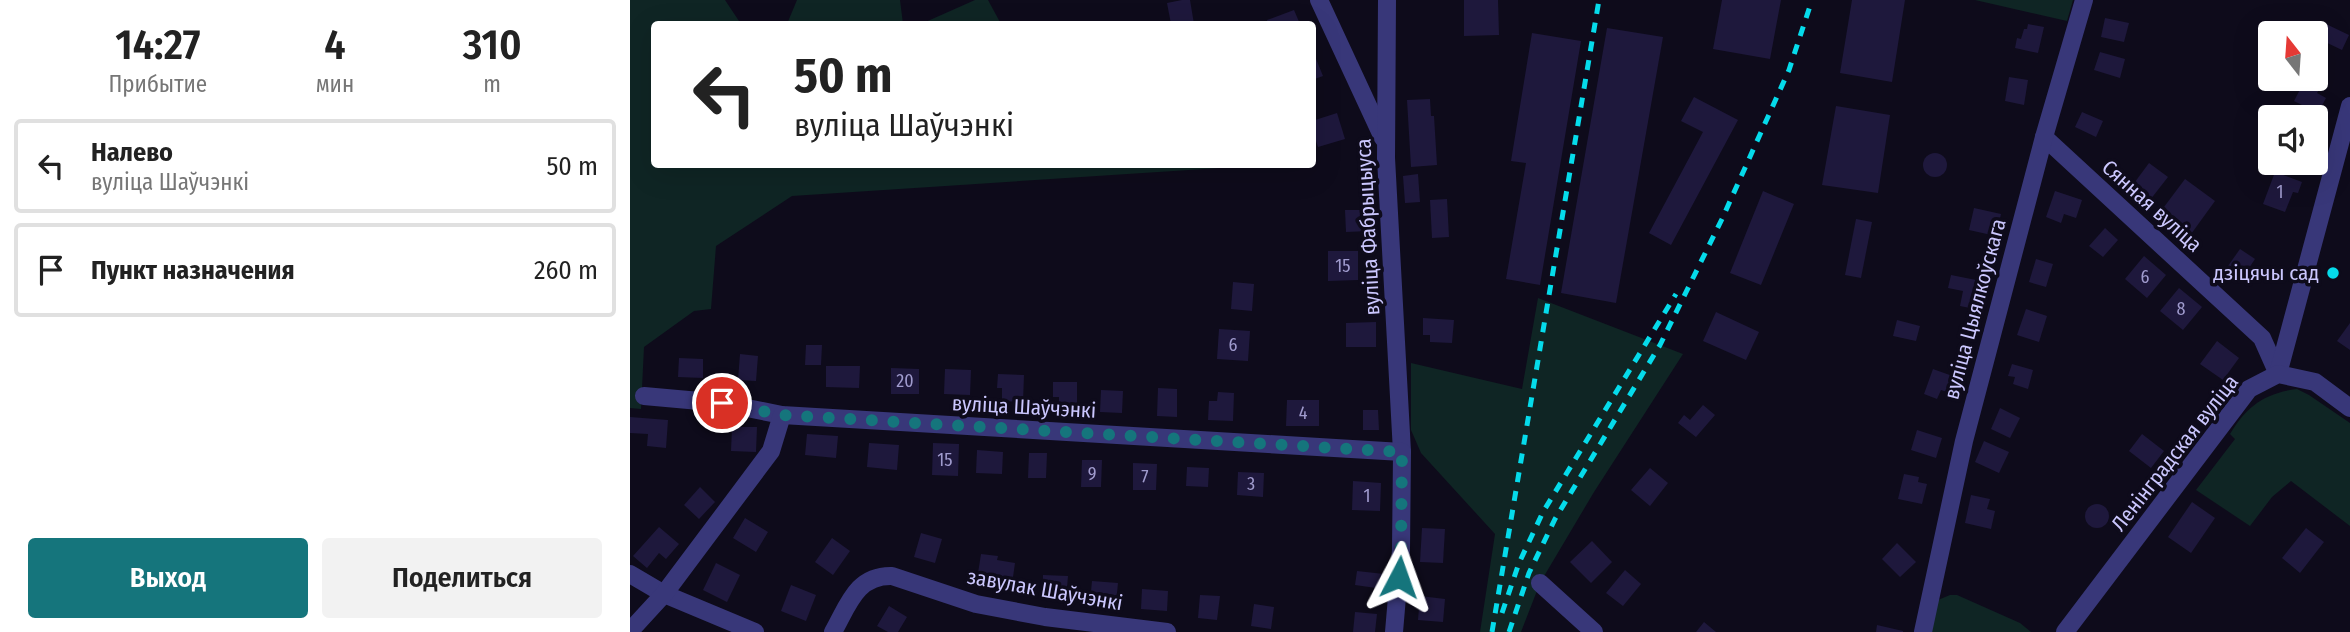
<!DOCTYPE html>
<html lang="ru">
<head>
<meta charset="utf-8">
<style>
	:root { --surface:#fff; --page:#f2f2f2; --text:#222; --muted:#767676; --line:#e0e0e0; --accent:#15757c }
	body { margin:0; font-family:"Fira Sans Condensed",sans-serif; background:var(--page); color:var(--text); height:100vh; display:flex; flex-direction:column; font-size:26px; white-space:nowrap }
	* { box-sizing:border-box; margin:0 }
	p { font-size:23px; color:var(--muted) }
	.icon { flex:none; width:38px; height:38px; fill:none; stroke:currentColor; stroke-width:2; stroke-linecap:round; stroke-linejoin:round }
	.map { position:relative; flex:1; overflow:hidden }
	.drawer { display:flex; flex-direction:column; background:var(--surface); width:630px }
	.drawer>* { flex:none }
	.hud { position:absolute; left:21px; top:21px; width:665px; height:147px; border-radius:7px; box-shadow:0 7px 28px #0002; background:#fff; color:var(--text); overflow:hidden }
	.needle { width:46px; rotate:343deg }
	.controls { position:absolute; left:1628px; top:21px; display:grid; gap:14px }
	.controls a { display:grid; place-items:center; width:70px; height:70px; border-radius:7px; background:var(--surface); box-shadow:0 7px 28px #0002; font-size:35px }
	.pin { position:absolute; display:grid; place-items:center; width:60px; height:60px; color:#fff; margin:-30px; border:4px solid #fff; border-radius:50%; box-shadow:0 2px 7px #0007 }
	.me { position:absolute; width:77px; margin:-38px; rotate:4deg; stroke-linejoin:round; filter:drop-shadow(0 0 5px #0008) }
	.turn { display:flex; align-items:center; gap:24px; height:147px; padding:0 28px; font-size:32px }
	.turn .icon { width:91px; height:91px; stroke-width:2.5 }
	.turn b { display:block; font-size:49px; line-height:60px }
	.eta { display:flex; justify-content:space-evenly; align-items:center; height:119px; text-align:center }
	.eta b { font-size:42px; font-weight:600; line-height:49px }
	.button { display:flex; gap:14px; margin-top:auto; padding:14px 28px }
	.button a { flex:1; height:80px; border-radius:7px; background:var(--accent); color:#fff; font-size:28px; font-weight:600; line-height:80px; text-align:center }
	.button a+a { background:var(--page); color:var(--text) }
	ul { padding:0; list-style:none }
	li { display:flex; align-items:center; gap:21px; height:94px; margin:0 14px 10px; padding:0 14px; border:4px solid var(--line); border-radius:7px }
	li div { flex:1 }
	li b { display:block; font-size:26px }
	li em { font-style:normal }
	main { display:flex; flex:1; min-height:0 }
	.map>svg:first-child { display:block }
	.green { fill:#0f2524 }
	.building { fill:#1e183c }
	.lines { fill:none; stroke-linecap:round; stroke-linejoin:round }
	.minor { stroke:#383779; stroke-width:18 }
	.rail { stroke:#05dbeb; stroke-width:5; stroke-dasharray:10 9; stroke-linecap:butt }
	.route { stroke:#15757c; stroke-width:12; stroke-dasharray:0 21.6 }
	.poi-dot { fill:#05dbeb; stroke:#0e0b1b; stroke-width:2.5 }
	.labels { text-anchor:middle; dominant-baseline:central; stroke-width:7; stroke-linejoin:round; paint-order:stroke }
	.number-label { font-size:18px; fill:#a09bce }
	.street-label { font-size:21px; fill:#cbc7fe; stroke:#0e0b1b }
	.poi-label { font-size:21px; fill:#cbc7fe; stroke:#0e0b1b; text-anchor:end }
</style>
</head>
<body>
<main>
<section class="drawer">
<div class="eta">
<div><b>14:27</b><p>Прибытие</p></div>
<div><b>4</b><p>мин</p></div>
<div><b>310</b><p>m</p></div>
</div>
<ul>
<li><svg class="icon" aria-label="left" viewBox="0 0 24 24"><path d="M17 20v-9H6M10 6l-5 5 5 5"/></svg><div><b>Налево</b><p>вуліца Шаўчэнкі</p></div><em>50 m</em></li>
<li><svg class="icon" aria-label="arrive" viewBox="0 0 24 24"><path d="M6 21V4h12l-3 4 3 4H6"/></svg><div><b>Пункт назначения</b></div><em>260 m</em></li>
</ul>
<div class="button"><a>Выход</a><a>Поделиться</a></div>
</section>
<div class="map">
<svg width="1720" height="632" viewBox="0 0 1720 632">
	<rect width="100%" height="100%" fill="#0e0b1b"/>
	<g class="green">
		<path d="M0,0H95L109,21L108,24H24V164L636,165L162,196L86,246L81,309L64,311L14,347L11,409L0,408Z"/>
		<path d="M167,0H270L273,24H157Z"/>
		<path d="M345,0H358L371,24H291Z"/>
		<path d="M1345,0H1443L1437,21Z"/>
		<path d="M908,298L1053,354L964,492L910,583L891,632H850L865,534L791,453L781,430V363L892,389Z"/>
		<path d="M1667,389L1679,395L1720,423V526L1661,481L1642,497L1620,526L1566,490L1605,439L1600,434C1616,407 1634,393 1667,389Z"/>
		<path d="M1320,595H1327L1390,623L1401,632H1299L1308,600Z"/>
	</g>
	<g class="building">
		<path d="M552,0H560L564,24H541L537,3Z"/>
		<path d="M834,0H868L869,35L834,36Z"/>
		<path d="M1092,0H1151L1140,59L1083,49Z"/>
		<path d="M1222,0H1275L1262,82L1210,73Z"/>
		<path d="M664,10L670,24H638L637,20Z"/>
		<path d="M1475,18L1499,23L1494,42L1471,37Z"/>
		<path d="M1398,24L1414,27L1408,53L1385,48L1387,38L1391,39L1394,29H1397Z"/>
		<path d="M1696,24L1719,35L1712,50L1689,39Z"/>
		<path d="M977,28L1033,37L986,303L931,293Z"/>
		<path d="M902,33L951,41L910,285L876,279L896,163L881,161Z"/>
		<path d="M682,49L693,76L682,80Z"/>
		<path d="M1470,52L1495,59L1490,78L1464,70Z"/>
		<path d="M1379,77L1398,80L1394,105L1375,101Z"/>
		<path d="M1675,80L1690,88L1687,93L1696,98L1688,113L1664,101Z"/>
		<path d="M1064,97L1108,120L1041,245L1019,233L1073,132L1051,121Z"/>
		<path d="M800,99L801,116H804L807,165L781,167L777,100Z"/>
		<path d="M1206,106L1260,115L1248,193L1192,185Z"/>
		<path d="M1452,112L1473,121L1466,137L1445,127Z"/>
		<path d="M707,113L715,139L688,147L682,129V121Z"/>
		<circle cx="1305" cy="165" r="12"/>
		<path d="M1519,163L1538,177L1520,200L1502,186Z"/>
		<path d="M1645,172L1672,182L1668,193L1663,192L1655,212L1633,204Z"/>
		<path d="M788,174L790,202L775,203L773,176Z"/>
		<path d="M1555,179L1585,201L1556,241L1525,219Z"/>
		<path d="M1133,191L1164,204L1131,285L1100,273Z"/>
		<path d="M1425,191L1452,200L1446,218L1434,214L1431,223L1416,217Z"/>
		<path d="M817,199L819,237L802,238L800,200Z"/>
		<path d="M1344,208L1371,214L1366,236L1339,230Z"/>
		<path d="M715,210H739V231L716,232Z"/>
		<path d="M1226,219L1242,222L1231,278L1215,275Z"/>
		<path d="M1475,228L1488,240L1473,257L1459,246Z"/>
		<path d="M1610,249L1625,259L1609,283L1593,273Z"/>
		<path d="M698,251H728V280L698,281Z"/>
		<path d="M1514,256L1536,275L1517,298L1495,279Z"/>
		<path d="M1406,259L1423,264L1416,287L1399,282Z"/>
		<path d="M1321,275L1351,281L1345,309L1330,306L1333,291L1318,288Z"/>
		<path d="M603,282L624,284L622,311L601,309Z"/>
		<path d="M1549,288L1572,307L1553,330L1530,311Z"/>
		<path d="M1396,309L1417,316L1409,342L1387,335Z"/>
		<path d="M1086,312L1129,332L1116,360L1073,341Z"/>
		<path d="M793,318L824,320L822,343L800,342V335H793Z"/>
		<path d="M1267,320L1290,326L1286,341L1263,336Z"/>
		<path d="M746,322V347H716V323Z"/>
		<path d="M1720,323V350L1707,341Z"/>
		<path d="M589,329L620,331L618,361L587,359Z"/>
		<path d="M1587,341L1609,358L1593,380L1570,364Z"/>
		<path d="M176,345H192L191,365H175Z"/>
		<path d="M110,354L128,356L126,381L108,380Z"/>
		<path d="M49,358L73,359V378L48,377Z"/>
		<path d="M1382,364L1403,370L1398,389L1383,384L1385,377L1378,376Z"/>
		<path d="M196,366H230L229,388L196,387Z"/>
		<path d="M261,368L289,369V394H261Z"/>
		<path d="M315,369L341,370L340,395L314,394Z"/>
		<path d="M1303,369L1328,378L1323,394L1311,390L1307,399L1294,394Z"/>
		<path d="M368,374L394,375L393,402L372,401V388H367Z"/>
		<path d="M423,382H447V408H429V397H423Z"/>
		<path d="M528,388L547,389V417L527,416Z"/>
		<path d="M471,390L493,391L492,413L470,412Z"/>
		<path d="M588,392L604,393L603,421L578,420L579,401H587Z"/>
		<path d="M657,400H689V426H656Z"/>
		<path d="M1073,405L1085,415L1066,437L1048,423L1054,415L1060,420Z"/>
		<path d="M1370,408L1390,418L1380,438L1361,429Z"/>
		<path d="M733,410H748L749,430H733Z"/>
		<path d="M0,417L38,420L36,448L17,446L18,434L0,433Z"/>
		<path d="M102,427H127L126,452L101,451Z"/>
		<path d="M1287,430L1312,438L1306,458L1281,450Z"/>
		<path d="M177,434L208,436L206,458L175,455Z"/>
		<path d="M1512,434L1534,451L1521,468L1499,451Z"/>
		<path d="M1354,441L1379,452L1369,473L1345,462Z"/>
		<path d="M239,443L269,445L267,470L237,467Z"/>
		<path d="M303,443L329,444L328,476L302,475Z"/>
		<path d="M347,450L373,452L372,474L346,473Z"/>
		<path d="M399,453H417L416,478H398Z"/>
		<path d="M452,460H472L471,487H451Z"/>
		<path d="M503,463L527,464L526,490H503Z"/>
		<path d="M557,467L579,468L578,487L556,486Z"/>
		<path d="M1020,468L1038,483L1020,506L1001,490Z"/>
		<path d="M608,472L634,473L633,497L607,495Z"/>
		<path d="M1274,474L1289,477L1288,482L1297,484L1292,504L1268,499Z"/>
		<path d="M723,481L751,483L750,511L722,510Z"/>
		<path d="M70,487L85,502L69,519L54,505Z"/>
		<path d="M1341,495L1360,499L1357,509L1365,511L1361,529L1335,523Z"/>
		<path d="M1562,502L1585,518L1561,553L1538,537Z"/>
		<circle cx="1467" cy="516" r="12"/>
		<path d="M115,518L138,532L126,552L103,538Z"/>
		<path d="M29,527L49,544L36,559L29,553L17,568L3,556Z"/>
		<path d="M792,528L815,529L813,563L790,562Z"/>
		<path d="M1676,528L1694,542L1670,573L1652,558Z"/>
		<path d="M291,533L312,539L305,563L284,557Z"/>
		<path d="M202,538L220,551L203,575L185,562Z"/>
		<path d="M962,541L982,562L961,583L940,562Z"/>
		<path d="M1267,543L1286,562L1270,577L1252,559Z"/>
		<path d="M351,554L368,556L367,560L385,563L381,591L346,586Z"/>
		<path d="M86,563L110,575L97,602L73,590Z"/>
		<path d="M995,570L1011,584L993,606L976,593Z"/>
		<path d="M727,571L754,574L753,589L725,585Z"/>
		<path d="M413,575L438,576L436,599L412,597Z"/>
		<path d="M462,581L488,583L486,604L460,602Z"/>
		<path d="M161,585L186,595L176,621L151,611Z"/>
		<path d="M512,589L538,591L537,611L511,609Z"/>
		<path d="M570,595L590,596L587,620L568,618Z"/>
		<path d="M790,596L815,599L813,622L788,620Z"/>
		<path d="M624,604L644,607L641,629L621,626Z"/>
		<path d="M259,606L277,617L268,632H258L247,626Z"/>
		<path d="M725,612L747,614L745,632H723Z"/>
		<path d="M1074,622L1086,632H1066Z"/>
		<path d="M1247,625L1273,631V632H1246Z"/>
	</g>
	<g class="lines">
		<g class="minor">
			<path d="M689,0L753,138"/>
			<path d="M757,0L756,158L772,452L771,550L764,632"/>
			<path d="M1414,137L1632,338L1648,374"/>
			<path d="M1648,374L1720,106"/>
			<path d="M14,396L92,403L152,415L772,452"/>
			<path d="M0,574L34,594L125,632"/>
			<path d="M910,583L964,632"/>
			<path d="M0,631L34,594L141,451L152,415"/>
			<path d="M203,632C218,606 226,575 262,576L346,604L415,617L537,632"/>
			<path d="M1293,632L1334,441L1414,137L1454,0"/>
			<path d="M1435,632L1619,389L1648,374L1685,382L1720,408"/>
		</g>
		<g class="rail">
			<path d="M872,613L889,563L913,512L1046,294"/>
			<path d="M862,632L969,0"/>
			<path d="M879,632L899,573L925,519L1030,345L1092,219L1159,70L1182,0"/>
		</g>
	</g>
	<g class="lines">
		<path class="route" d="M92,403L152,415L772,452L771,550L769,577"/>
	</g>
	<circle class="poi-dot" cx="1703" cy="273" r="7"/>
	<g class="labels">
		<g class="number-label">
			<text x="1650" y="192">1</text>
			<text x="713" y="266">15</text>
			<text x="1515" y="277">6</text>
			<text x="1551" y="309">8</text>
			<text x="603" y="345">6</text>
			<text x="275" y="381">20</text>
			<text x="673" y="413">4</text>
			<text x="315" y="460">15</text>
			<text x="462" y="474">9</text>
			<text x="515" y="477">7</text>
			<text x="621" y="484">3</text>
			<text x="737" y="496">1</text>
		</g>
		<g class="street-label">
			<text transform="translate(1522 206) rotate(42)">Сянная вуліца</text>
			<text transform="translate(738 227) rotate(-93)">вуліца Фабрыцыуса</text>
			<text transform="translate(1345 309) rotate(-75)">вуліца Цыялкоўскага</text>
			<text transform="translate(394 407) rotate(3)">вуліца Шаўчэнкі</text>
			<text transform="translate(1545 453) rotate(-52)">Ленінградская вуліца</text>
			<text transform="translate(415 590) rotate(10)">завулак Шаўчэнкі</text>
		</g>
		<g class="poi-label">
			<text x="1689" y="273">дзіцячы сад</text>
		</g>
	</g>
</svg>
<div class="controls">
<a><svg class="needle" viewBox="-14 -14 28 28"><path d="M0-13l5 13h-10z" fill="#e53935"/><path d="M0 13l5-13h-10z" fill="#767676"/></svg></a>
<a><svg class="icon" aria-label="sound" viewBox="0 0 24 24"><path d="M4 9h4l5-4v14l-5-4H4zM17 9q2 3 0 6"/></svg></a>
</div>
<div class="pin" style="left:92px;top:403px;background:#d93025"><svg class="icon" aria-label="arrive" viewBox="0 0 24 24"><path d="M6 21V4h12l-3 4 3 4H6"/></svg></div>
<svg class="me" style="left:769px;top:577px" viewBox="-20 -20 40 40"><path d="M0-17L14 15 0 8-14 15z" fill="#15757c" stroke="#fff" stroke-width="4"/></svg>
<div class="hud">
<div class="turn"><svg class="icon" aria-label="left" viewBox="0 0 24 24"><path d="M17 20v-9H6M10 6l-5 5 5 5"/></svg><div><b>50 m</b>вуліца Шаўчэнкі</div></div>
</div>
</div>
</main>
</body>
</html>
